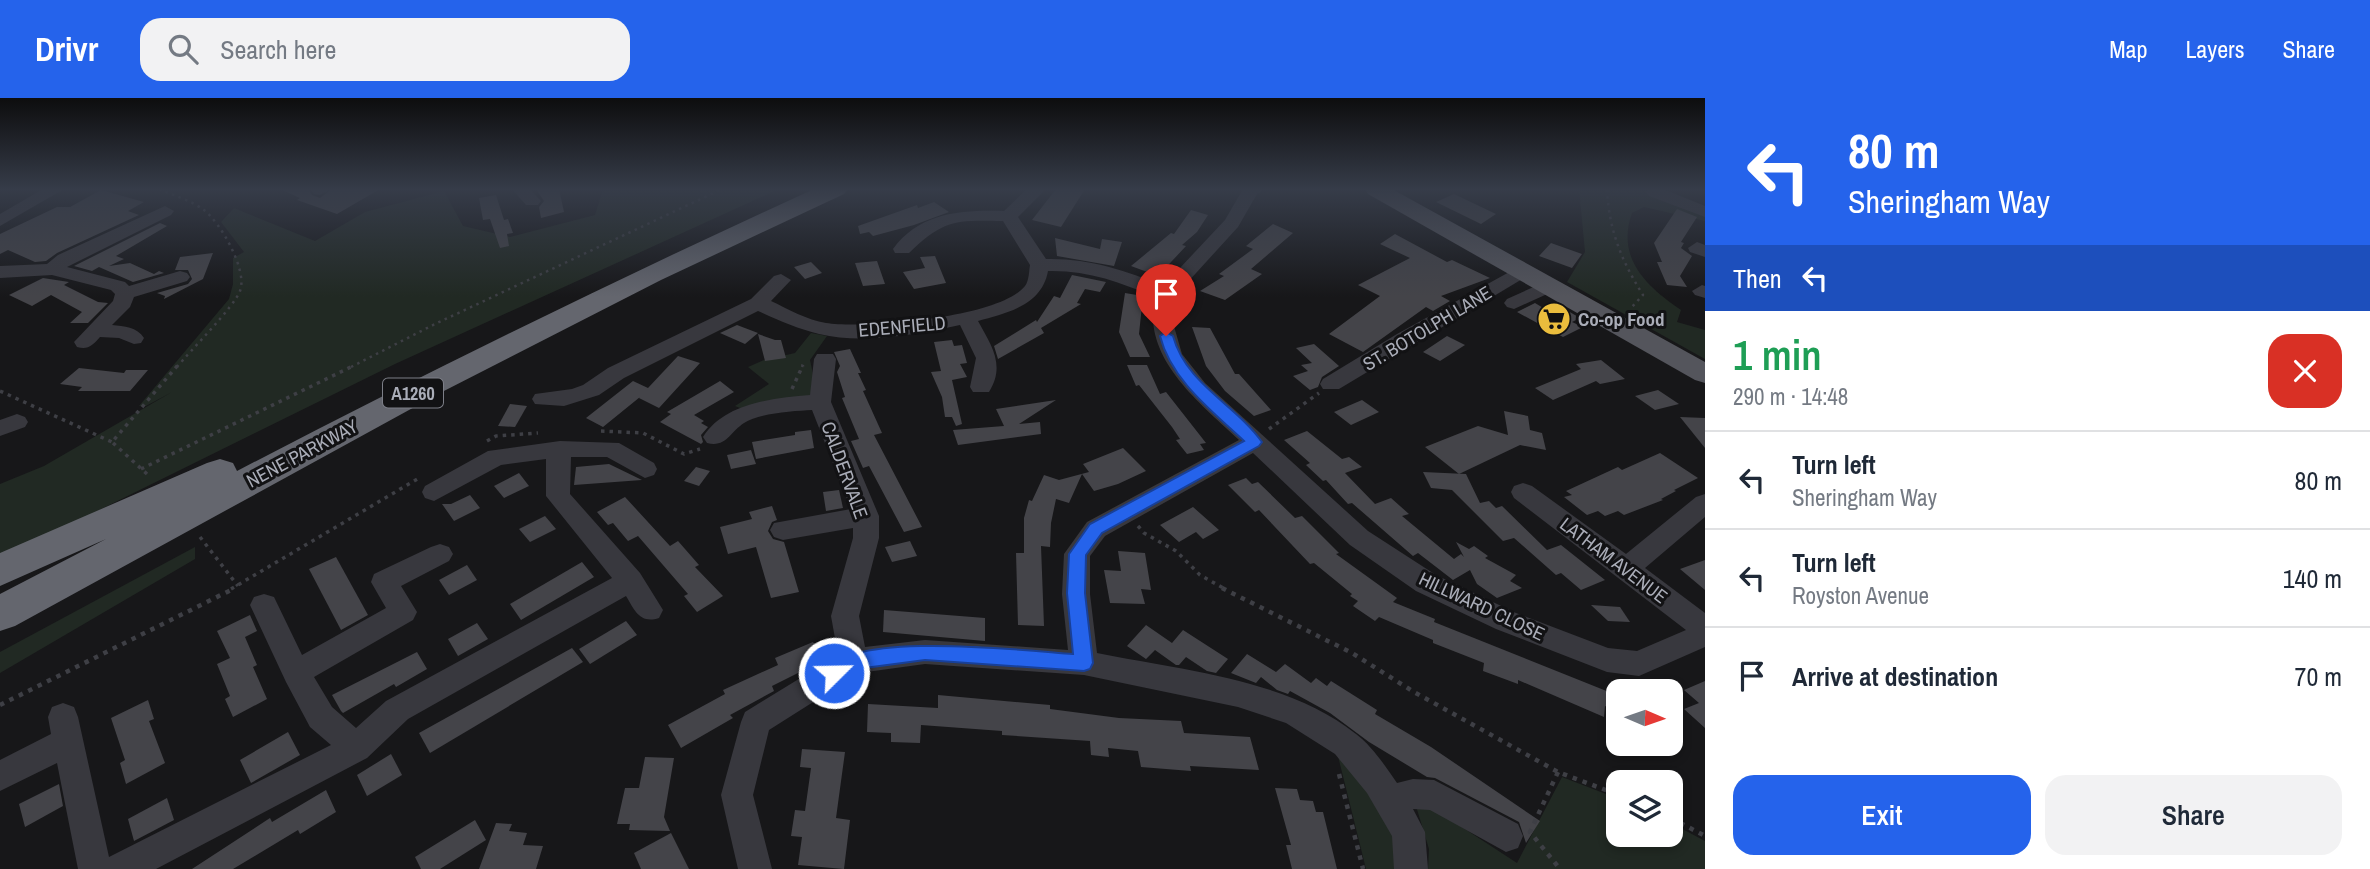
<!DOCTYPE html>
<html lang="en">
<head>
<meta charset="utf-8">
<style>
	:root { --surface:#fff; --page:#f2f2f3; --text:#1f2937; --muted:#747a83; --line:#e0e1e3; --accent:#2563eb }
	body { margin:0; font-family:"Archivo Narrow",sans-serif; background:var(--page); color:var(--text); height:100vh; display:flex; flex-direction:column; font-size:26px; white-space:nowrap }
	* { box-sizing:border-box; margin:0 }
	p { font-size:23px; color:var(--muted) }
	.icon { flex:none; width:38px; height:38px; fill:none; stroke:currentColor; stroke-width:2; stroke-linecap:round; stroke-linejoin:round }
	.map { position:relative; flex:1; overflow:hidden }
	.sheet { display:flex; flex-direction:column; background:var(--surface); width:665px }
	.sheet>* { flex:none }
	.banner { background:#2563eb; color:#fff; overflow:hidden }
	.needle { width:46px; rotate:92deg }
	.fabs { position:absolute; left:1606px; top:581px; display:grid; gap:14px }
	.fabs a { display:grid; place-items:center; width:77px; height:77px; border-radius:14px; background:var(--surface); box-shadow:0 4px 10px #0003; font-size:35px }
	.pin { position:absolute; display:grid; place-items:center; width:60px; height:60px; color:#fff; margin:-72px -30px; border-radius:50% 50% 50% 0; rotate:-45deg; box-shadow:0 0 7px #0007 }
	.pin .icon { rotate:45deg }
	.me { position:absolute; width:77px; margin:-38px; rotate:67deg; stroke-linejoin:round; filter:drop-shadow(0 0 5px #0008) }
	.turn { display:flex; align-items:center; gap:24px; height:147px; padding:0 28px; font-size:32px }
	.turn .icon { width:91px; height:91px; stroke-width:2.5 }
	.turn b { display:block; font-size:49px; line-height:60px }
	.then { display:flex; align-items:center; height:66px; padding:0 28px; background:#0003; gap:14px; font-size:26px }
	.round { display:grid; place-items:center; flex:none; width:74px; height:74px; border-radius:21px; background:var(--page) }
	.head { display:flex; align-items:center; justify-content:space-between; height:119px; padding:0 28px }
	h1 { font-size:42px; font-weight:600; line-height:52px; color:#1e9e55 }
	.action { display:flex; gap:14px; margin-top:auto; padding:14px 28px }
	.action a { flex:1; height:80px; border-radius:21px; background:var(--accent); color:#fff; font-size:28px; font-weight:600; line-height:80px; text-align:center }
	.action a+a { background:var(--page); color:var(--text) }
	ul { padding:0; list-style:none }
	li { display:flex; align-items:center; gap:21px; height:98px; padding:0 28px; border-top:2px solid var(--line) }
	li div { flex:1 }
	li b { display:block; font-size:26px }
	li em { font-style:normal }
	header { display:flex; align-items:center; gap:42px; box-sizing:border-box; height:98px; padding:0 35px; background:var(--accent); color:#fff }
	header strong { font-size:33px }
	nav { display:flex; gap:38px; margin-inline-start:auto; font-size:24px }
	.search { width:490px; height:63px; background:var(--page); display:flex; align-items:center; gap:18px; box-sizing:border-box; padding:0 24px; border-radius:21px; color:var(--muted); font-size:26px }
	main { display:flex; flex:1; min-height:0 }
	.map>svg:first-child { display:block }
	.green { fill:#212923 }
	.building { fill:#444449 }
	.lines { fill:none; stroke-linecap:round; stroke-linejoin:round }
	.path-far2 { stroke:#3e3f45; stroke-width:2.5; stroke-dasharray:2.5 4.5; stroke-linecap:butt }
	.path-far1 { stroke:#3e3f45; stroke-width:3.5; stroke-dasharray:3.5 5; stroke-linecap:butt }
	.path { stroke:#3e3f45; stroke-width:4.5; stroke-dasharray:4.5 6; stroke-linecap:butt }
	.minor { fill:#38383e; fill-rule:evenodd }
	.major { fill:#54555c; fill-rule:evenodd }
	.highway { fill:#64666e; fill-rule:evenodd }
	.route { fill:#2563eb; stroke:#184099; stroke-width:2 }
	.labels { text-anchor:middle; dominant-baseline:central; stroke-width:6; stroke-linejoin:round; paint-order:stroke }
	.shield { fill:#121214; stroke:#7c7e87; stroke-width:2 }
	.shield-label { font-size:18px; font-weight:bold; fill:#aaadb8 }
	.poi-label { font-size:19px; font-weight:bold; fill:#aaadb8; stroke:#121214; text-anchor:start }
	.street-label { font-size:19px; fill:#aaadb8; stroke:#121214 }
</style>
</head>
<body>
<header>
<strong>Drivr</strong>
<div class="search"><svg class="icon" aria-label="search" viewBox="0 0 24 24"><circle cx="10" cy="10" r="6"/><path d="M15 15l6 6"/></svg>Search here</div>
<nav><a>Map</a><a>Layers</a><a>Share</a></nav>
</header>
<main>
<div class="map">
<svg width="1705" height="771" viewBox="0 0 1705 771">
	<rect width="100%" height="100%" fill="#171719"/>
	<g class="green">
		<path d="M603,91H779L395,266L0,461V386L44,368L172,294L146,308H139L229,201L233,186V160L244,154L221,124L234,110L315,143L365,114L444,93L463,128L510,139L595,117Z"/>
		<path d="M1579,91H1646L1705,118V123L1644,109L1632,115C1616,160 1646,188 1681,212L1677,224L1705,232V261L1567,184L1585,154Z"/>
		<path d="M811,235L827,238L810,262C813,275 816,289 808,301L745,312L735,308L769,286L748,269L764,262L795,255Z"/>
		<path d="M195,449V461L0,575V554Z"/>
		<path d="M1336,650L1356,666L1397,740L1400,771H1366Z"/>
		<path d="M1562,679L1619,701V737H1671V725L1705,743V771H1428L1429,751L1416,708L1425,705L1517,765Z"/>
	</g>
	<g class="building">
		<path d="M280,91H308L312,97L320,100L332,91H380L337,116L297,102L300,100Z"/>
		<path d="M536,91H559L564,114L541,120L539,109L544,103Z"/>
		<path d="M1056,91H1085L1061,129L1032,122Z"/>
		<path d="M101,92L144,104L128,113L139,117L57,155L46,163L35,164L8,152L0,156V136L57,109H70Z"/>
		<path d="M1454,96L1496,116L1481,126L1436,104Z"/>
		<path d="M496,97L504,122L508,121L513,135L507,136L509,148L500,150L490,121L483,122L479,100Z"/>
		<path d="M934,104L949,114L914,127L873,138L869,134L860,136L858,128L917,107L918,110Z"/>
		<path d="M1677,111L1697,119L1681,144L1684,145L1681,150L1692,158L1680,178L1687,189L1667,187L1657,164H1662L1654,145Z"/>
		<path d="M1191,112L1208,117L1197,134L1182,147L1186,148L1158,178L1131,168L1171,135L1174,136Z"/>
		<path d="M160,125L167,128L116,158L124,161L109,168L130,165L154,176L159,173L164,175L133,184L99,169L92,173L74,168Z"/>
		<path d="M1273,126L1293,135L1251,171L1262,176L1225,202L1200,193L1224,178L1219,176L1253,151L1246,148Z"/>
		<path d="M1395,136L1447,164L1452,162L1490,180L1441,198L1450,203L1433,213L1426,209L1363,254L1329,236L1380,198L1358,187L1410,160L1380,146Z"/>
		<path d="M1055,140L1100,151L1102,141L1122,144L1114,168L1057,158Z"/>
		<path d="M1551,145L1582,156L1572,170L1539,158Z"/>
		<path d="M213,155L203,181L164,201L165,198L157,195L188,186L192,181L188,172H175L180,159Z"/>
		<path d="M935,158L946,185L914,191L903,174L925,170L920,159Z"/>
		<path d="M877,163L885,186L863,188L855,165Z"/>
		<path d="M811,164L822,175L805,181L794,169Z"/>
		<path d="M1072,177L1106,184L1100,194L1085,191L1077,205L1081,206L1041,230L1044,235L998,261L994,248L1036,222L1037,224L1054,198L1060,200Z"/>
		<path d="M43,180L69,184L64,187L98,204L108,205L88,225H70L82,214L51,197L32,208L9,197Z"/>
		<path d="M1125,195L1143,198L1139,236L1150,259H1130L1119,234Z"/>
		<path d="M1535,205L1545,211L1556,206L1580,220L1572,224L1583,229L1563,239L1517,214Z"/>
		<path d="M737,227L758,235L745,246L720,235Z"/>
		<path d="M1192,229L1210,230L1235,276H1239L1271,312L1254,318L1225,293L1206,268Z"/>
		<path d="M758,236L775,242H781L786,260L765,263Z"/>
		<path d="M1447,238L1465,247L1440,263L1423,254Z"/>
		<path d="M952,242L954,248L962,247L967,265L960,266L967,279L952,282L962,326L956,328L952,319H945L942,299L931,274L941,273L934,244Z"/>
		<path d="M1314,246L1339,268L1322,279L1318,289L1310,292L1293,278L1308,273L1301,267L1312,265L1296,250Z"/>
		<path d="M850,251L861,275H858L866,292L863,293L882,335L874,337L922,429L904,434L869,368L863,370L851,343L859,341L842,300L845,299L837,274L840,268L834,254Z"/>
		<path d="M678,258L700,265L659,310L639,300L640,299L603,329L586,320L633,283L648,290Z"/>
		<path d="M1601,262L1625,281L1600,286L1596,283L1553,302L1535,290L1581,271L1576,266Z"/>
		<path d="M1127,267H1147L1160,296L1166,294L1206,345L1200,346L1204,352L1187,356L1176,342L1180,341L1172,329L1139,287L1136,288Z"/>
		<path d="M79,270L124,275L126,272H148L130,293H78L82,289L60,286Z"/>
		<path d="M720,283L734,294L694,317L704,323L701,325L708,329L701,337L703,344L701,346L660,324L671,316L667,314Z"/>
		<path d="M1658,292L1679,306L1655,312L1635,298Z"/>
		<path d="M1056,302L1019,326L1040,324L1041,336L958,347L953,332L1004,328L996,311Z"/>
		<path d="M1362,302L1379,314L1351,327L1334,314Z"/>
		<path d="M510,306L527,308L515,329L498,328Z"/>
		<path d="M1504,313L1528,318L1530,332L1542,335L1546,352L1520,347L1459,376L1425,349L1478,328L1508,337Z"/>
		<path d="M1680,319L1705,320V350Z"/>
		<path d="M811,332L814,350L756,361L752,344L795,337V334Z"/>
		<path d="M1307,333L1342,361L1349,359L1362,369L1345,375L1375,406L1391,400L1409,416L1402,418L1454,461L1461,456L1464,459L1456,444L1469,451L1474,448L1488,458L1485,460L1516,477L1510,483L1522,490L1497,500L1477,486L1470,472L1453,482L1418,455L1413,458L1352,405L1348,406L1326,382L1323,383L1306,367L1310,365L1284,342Z"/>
		<path d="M1123,350L1146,373L1118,386L1094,393L1082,376L1069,405L1056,401L1051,425L1050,449L1041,448L1044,528L1018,527L1016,455H1024V420L1029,402L1032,403L1044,377L1059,382L1089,374L1083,366Z"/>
		<path d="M751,352L756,366L731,371L727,357Z"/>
		<path d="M1660,355L1698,380L1674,392L1676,393L1661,401L1663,402L1624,417L1618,413L1605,418L1598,413L1587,417L1564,399L1572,397L1566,393L1618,369L1622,372Z"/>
		<path d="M609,366L642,382L574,387L576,369Z"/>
		<path d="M696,369L710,373L699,388L684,383Z"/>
		<path d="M1423,374L1466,376L1480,405L1489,403L1496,410L1502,408L1547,452L1561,447L1605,482L1581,492L1561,475L1556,477L1514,440L1503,443L1452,392L1431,390Z"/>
		<path d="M519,375L529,388L504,400L494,388Z"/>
		<path d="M1246,380L1252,386L1258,384L1295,420L1302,418L1339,455L1336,456L1397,500L1393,504L1435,521L1434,524L1619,598V614L1605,608L1604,619L1518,582V586L1483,573L1484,565L1433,545V542L1379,519L1375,523L1353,508L1358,503L1350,498L1352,496L1314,465L1310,466L1259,412L1255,414L1228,387Z"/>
		<path d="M839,392L843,410L826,413L823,394Z"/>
		<path d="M470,397L480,410L454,423L442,406H451Z"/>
		<path d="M625,399L670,448L678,443L699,467L695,469L723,498L697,514L684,498L688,496L638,438L628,443L613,425L608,427L597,414Z"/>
		<path d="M772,408L777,422L772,424L768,433L773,441L784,444L799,494L771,500L756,449L728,456L720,429L752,421L749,414Z"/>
		<path d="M1193,409L1219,432L1203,441L1196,434L1179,444L1160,427Z"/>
		<path d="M545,418L556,431L530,444L519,431Z"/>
		<path d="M910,443L917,458L892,464L885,449Z"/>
		<path d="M1118,453L1145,455L1151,492L1141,491L1145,506L1110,505L1104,472L1121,473Z"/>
		<path d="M336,459L368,517L341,532L309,471Z"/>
		<path d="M1705,462V492L1680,471Z"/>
		<path d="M582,464L594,479L521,522L510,506Z"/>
		<path d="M467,467L477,482L449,497L439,482Z"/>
		<path d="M1591,507L1620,509L1630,524L1608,523Z"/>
		<path d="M884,512L985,520V543L883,534Z"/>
		<path d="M250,517L257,533L245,539L257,567L253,569L267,601L233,619L225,601L230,598L217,566L230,560L217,533Z"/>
		<path d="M626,523L637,537L590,566L579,551Z"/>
		<path d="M477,525L488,541L458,558L448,541Z"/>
		<path d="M1146,527L1172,545L1183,532L1228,561L1216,575L1207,573L1186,559L1179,567H1176L1155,552L1146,561L1127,548Z"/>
		<path d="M813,544L824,562L772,588L774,593L730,617L733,620L681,650L668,627L725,596L723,592L778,567L775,560Z"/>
		<path d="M572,550L583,564L430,655L419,635Z"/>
		<path d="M417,554L427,571L396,589L394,586L343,615L341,613L332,597Z"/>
		<path d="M1247,556L1276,574L1285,566L1311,585L1316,580L1327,588L1331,583L1377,612L1375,616L1431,649L1540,723L1526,745L1519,724L1435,680L1427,679L1369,644L1330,615L1290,593L1288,596L1277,592L1261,579L1256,585L1231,575Z"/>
		<path d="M1705,583V630L1684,611L1699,605L1684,592Z"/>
		<path d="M938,597L1050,607V611L1119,620L1181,623L1184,635L1250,639L1259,672L1190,668L1191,673L1141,669L1138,653L1108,650L1109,659L1091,657L1090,643L1002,637V633L921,627L920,645L891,644V635L867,634L868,606L938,610Z"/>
		<path d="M148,602L154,621L149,623L165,665L126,686L120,665L125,662L111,620Z"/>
		<path d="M288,634L300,657L251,685L240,662Z"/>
		<path d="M802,651L845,654L836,720L850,722L844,771L798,767L802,739L791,738L795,712L805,713L811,670L800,669Z"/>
		<path d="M391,656L402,677L367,698L357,677Z"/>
		<path d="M645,659L674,660L664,719L670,733L629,732L630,726H617L625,690H639Z"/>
		<path d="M59,686L63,708L25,729L19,706Z"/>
		<path d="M1275,690L1297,691L1300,702L1313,703L1316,714H1323L1337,771H1292L1286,747H1291Z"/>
		<path d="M326,692L336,714L300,736L298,732L233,771H192L270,720L272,724Z"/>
		<path d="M167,700L174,722L134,743L128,721Z"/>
		<path d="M475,722L486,742L440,771H421L415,759Z"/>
		<path d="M496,725L512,726L509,733L527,735L523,747L543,748L536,771H479Z"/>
		<path d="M671,735L689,771H641L634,755Z"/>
	</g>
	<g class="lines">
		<g class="path-far2">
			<path d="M159,91C173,97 192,103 204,112C220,124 248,172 240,193C234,209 190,253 177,269"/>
			<path d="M1607,91C1609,132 1621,162 1643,197L1630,211"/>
			<path d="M351,269L435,226L722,91"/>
			<path d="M802,269L803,266"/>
		</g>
		<g class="path-far1">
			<path d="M792,291L803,267"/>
			<path d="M0,293L112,344"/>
			<path d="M1269,331L1319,295"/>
			<path d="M601,333L643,335L684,356L700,351"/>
			<path d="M487,343L496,338L538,335"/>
			<path d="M141,371L355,267"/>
			<path d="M147,376L112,344L178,267"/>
			<path d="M1138,428L1144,435L1176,453L1200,477L1225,491"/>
			<path d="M200,439L238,488"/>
			<path d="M231,491L419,380"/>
		</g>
		<g class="path">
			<path d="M1222,490L1352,555L1414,594L1558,674L1619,697"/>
			<path d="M0,607L235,490"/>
			<path d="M1558,674L1530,734L1560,771"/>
			<path d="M1339,676L1363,771"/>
			<path d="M1671,720L1705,738"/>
		</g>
		<g class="minor">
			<path d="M43,91H64L0,128V116Z"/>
			<path d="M311,91H329V92L320,97L314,96Z"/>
			<path d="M512,91H530L541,103L538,107H526Z"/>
			<path d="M1027,91H1046L1018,119L1046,161C1088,160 1125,172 1163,188L1225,122L1243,91H1265L1257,96L1238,129L1176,197L1171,218L1182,256L1205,285L1368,433L1436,477L1516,515L1608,550L1637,553L1686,532L1514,400L1511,394L1514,388L1523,385L1532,388L1626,456L1696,399L1705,396V419L1645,470L1705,515V549L1639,578L1607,574L1496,531L1416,493L1350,447L1253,355L1105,438L1090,458V496L1097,555C1180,572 1288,581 1356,636C1372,648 1386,669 1397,685L1413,681L1434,682L1518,726L1523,738L1518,750L1506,754L1430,712L1413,711L1425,734L1428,771H1394L1392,738L1367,695L1335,656L1286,625L1238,609L1084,577L925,566L859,575L769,632L753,697L772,771H738L721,697L741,624L745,614L838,557L831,518L853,440V430L783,442L774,439L770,432L774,425L851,411L812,312C794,313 759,315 744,325C730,334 726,350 707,345L703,339C724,305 773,300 810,297L814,261L817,256H833L836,261L831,304L879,418V440L859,518L865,549L925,542L1068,552L1062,496L1064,456L1087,424L1239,342C1199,304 1141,260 1155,199C1120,184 1087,172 1048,173C1042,207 1008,215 978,223C991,247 1006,267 989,294H973L970,289L976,260L960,227C916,236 864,247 819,236C798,231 778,222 758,213L624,280L599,297L564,308L535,306L532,301L535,296L572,291L583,287L608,270L751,201L774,178L781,176L791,182L771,203C788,211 807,222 826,225C865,231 1000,220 1025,188C1029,183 1029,173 1030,167L1003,123C956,122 944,121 909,155H895L893,151C920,114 962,112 1004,113Z"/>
			<path d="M1649,91H1663L1705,108V119L1649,98L1646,94Z"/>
			<path d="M165,108L174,113L171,117L67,169L125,184L129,188L180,173L187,175L190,179L187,183L134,199L130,209L112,227C124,228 137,229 144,240L141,245L134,246L119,240L100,239C92,248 88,252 77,249L74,244L113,203L115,196L111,192L52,177L0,180V168L47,166L58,157Z"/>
			<path d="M1697,144L1705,147V159L1690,154L1688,150Z"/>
			<path d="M1522,167L1529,169L1532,173L1529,177L1339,291H1323L1320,286L1323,281L1397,236Z"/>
			<path d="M1549,182L1559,188L1556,192L1514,211L1507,209L1504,205L1507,201Z"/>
			<path d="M1702,187L1705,188V200L1695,197L1692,193Z"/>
			<path d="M17,316L25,319L28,324L25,329L0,338V322Z"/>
			<path d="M560,343L619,345L654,365L657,371L654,377L645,380L607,359H571L570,396L640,475L663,512L659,520C640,526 635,513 626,498L408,621L367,660L156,771H78L57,665L0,693V662L51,636L48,619L52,609L63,605L74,609L78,619L109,759L331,647L310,629L286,584L250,507L254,499L264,496L274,499L302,557L386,510L371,484L374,476L431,449L440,446L449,449L453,456L449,463L401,488L417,514L413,522L314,579L332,609L356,630L386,603L612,480L546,398V361L501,367L434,403L425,400L422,394L425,388L488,353Z"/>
		</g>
		<path class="major" d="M1365,91H1392L1705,264V285L1695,282L1368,96Z"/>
		<path class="highway" d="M814,91H848L844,96L661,182L440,295L15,528L0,533V496L106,441L0,488V455L207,365L220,361L233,365L237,373C427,274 619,180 814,91Z"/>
	</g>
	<linearGradient id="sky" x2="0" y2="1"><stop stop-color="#0d0d0e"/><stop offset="0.46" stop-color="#363c49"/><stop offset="1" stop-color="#363c49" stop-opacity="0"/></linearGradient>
	<rect width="1705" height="199" fill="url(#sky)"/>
	<path class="route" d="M1166,234L1173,238C1186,286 1235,306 1262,344L1259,348L1102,435L1086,457L1085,495L1093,565L1090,571L1084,573L925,562L857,571L834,583L827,581L825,575C846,531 1028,553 1073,556L1067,495L1069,456L1090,426L1244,343C1212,313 1171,282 1160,238Z"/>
	<defs>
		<symbol id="supermarket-disc" viewBox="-11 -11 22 22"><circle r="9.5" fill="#eabd3d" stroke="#121214"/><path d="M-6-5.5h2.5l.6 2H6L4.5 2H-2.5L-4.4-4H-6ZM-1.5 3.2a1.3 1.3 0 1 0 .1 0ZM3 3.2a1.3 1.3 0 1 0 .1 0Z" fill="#111"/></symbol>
	</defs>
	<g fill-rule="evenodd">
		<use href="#supermarket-disc" x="1535" y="202" width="38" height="38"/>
	</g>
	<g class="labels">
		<rect class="shield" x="383" y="280.5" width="60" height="29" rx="5"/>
		<g class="shield-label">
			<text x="413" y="295">A1260</text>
		</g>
		<g class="poi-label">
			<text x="1578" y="221">Co-op Food</text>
		</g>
		<g class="street-label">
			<text transform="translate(902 228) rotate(-5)">EDENFIELD</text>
			<text transform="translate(1427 230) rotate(-31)">ST. BOTOLPH LANE</text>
			<text transform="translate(302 355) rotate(-28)">NENE PARKWAY</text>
			<text transform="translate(845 372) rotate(70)">CALDERVALE</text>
			<text transform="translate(1614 462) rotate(37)">LATHAM AVENUE</text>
			<text transform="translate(1482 508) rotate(25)">HILLWARD CLOSE</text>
		</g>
	</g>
</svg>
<div class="fabs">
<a><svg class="needle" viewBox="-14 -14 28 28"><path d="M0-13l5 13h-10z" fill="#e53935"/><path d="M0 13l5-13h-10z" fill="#747a83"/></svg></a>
<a><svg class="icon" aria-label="layers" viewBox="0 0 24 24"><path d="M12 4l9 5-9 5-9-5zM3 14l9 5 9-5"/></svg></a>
</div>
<div class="pin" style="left:1166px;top:238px;background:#d93025"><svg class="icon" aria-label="arrive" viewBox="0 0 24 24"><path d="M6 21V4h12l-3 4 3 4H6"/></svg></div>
<svg class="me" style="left:834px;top:575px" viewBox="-20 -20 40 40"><circle r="17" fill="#2563eb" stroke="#fff" stroke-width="3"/><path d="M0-11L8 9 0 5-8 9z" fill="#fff"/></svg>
</div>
<section class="sheet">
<div class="banner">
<div class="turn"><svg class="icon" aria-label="left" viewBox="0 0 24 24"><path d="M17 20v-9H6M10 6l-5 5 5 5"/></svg><div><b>80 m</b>Sheringham Way</div></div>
<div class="then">Then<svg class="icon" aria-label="left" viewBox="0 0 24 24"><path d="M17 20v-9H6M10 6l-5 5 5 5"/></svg></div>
</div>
<div class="head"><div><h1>1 min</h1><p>290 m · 14:48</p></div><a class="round" style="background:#d93025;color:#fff"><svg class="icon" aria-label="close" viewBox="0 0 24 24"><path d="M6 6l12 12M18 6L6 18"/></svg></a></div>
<ul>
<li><svg class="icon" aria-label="left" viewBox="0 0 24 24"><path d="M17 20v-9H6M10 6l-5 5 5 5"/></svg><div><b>Turn left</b><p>Sheringham Way</p></div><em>80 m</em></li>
<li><svg class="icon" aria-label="left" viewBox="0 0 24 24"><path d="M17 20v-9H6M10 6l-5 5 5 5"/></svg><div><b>Turn left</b><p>Royston Avenue</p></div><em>140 m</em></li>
<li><svg class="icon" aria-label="arrive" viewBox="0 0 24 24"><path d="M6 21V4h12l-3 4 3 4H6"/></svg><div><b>Arrive at destination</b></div><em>70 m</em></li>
</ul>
<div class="action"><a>Exit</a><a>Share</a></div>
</section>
</main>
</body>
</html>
